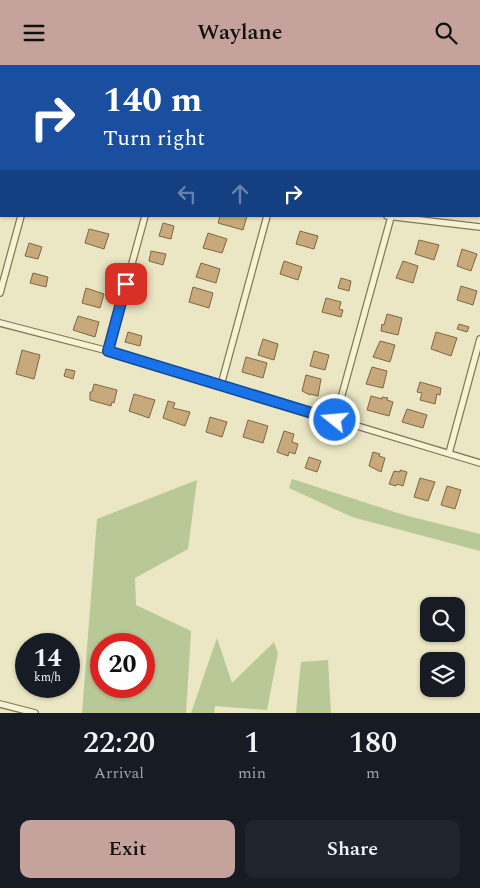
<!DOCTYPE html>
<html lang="en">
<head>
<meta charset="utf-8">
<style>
	:root { --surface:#171b24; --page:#20242c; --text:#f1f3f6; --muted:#9ea1a6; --accent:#c5a29c }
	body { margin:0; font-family:Spectral,serif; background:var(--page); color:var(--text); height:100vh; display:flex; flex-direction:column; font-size:19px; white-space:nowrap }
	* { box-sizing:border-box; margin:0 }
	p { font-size:16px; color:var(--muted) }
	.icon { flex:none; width:28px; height:28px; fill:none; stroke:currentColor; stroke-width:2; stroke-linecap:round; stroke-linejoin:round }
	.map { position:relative; height:648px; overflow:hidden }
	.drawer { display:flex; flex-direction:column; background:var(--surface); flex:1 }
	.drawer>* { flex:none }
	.hud { position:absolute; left:0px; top:0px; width:480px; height:152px; box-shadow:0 1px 4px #0004; background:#1a4fa0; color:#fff; overflow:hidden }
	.fabs { position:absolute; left:420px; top:532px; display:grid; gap:10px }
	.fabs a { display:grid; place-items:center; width:45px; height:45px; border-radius:10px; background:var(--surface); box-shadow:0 1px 4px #0004; font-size:25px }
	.speed { position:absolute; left:15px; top:568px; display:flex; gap:10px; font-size:25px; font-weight:700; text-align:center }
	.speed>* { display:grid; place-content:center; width:65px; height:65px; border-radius:50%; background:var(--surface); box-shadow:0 1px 4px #0004; line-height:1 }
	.speed small { font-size:12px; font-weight:400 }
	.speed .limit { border:8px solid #d22; background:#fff; color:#111 }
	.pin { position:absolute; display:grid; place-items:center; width:42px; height:42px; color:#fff; margin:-21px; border-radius:10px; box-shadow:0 2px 8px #0006 }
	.me { position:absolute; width:55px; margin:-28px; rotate:287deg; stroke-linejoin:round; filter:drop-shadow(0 0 4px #0008) }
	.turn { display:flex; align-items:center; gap:18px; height:105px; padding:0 20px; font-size:22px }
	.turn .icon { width:65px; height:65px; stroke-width:2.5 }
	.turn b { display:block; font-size:35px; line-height:42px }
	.lanes { display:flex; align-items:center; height:48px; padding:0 20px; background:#0003; justify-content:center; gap:25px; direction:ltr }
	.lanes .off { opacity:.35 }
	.eta { display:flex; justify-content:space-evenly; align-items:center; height:85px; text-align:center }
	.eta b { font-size:30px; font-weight:600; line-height:35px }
	.primary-button { display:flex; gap:10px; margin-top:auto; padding:10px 20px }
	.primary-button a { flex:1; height:58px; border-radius:10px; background:var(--accent); color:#111; font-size:20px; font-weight:600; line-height:58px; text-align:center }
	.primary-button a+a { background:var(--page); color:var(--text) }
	header { display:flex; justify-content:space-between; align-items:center; height:65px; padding:0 20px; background:var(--accent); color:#111; font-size:22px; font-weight:600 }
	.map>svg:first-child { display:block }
	.farmland { fill:#dfe0b0 }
	.green { fill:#b9c897; fill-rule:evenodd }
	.building { fill:#c7a97b; stroke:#816742 }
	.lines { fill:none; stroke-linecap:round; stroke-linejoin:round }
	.lane-casing { stroke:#84785b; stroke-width:8 }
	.lane { stroke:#f6f3d5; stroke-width:5.5 }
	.route-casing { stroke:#114b97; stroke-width:12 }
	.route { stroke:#1a73e8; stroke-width:9 }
</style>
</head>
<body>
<header><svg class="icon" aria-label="menu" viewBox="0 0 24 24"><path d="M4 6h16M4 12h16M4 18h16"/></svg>Waylane<svg class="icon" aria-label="search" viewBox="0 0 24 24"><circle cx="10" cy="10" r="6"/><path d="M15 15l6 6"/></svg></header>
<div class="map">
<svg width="480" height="648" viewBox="0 0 480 648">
	<rect width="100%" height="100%" fill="#ebe6c3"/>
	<path class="farmland" d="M0,0H480V74L479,1H1V26Z"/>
	<g class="green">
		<path d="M292,414L404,450L480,469V486L352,452L289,423Z"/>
		<path d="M197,415L188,484L135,513L136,540L191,566L186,648H82L97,454ZM101,579H144V621H101Z"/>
		<path d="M217,573L232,618L274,577L278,588L267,645L215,641L214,648H191Z"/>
		<path d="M328,595L331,648H296L301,597Z"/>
	</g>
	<g class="building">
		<path d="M220,151H247L243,165L218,158Z"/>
		<path d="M163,158L174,161L171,174L159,171Z"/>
		<path d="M89,164L109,169L104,184L85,178Z"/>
		<path d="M300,166L318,171L314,184L296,179Z"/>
		<path d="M208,168L227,174L222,188L203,183Z"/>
		<path d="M419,175L439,180L434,195L415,189Z"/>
		<path d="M29,178L42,182L38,194L25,191Z"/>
		<path d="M462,184L477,189L471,206L457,201Z"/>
		<path d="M151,186L166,189L163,200L149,196Z"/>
		<path d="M284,196L302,202L298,215L280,209Z"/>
		<path d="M403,196L418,201L413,218L396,213Z"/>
		<path d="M201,198L220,204L216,218L196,212Z"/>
		<path d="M33,208L48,212L46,222L30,218Z"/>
		<path d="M341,213L351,216L349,226L338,223Z"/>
		<path d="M461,221L477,226L473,240L457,235Z"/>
		<path d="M193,222L213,228L209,243L189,237Z"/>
		<path d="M86,223L104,229L100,243L82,238Z"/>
		<path d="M326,233L341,237L339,244L343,245L341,252L322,247Z"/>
		<path d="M387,249L402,253L398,270L381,266L382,259L384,260Z"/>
		<path d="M78,251L99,257L95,272L73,265Z"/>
		<path d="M459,259L469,262L467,267L457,264Z"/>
		<path d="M128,267L142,271L140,281L125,277Z"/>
		<path d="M436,267L457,273L451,291L431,284Z"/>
		<path d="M263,274L278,279L274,295L258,290Z"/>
		<path d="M380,276L395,280L390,297L373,292Z"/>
		<path d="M22,285L40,290L34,314L16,309Z"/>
		<path d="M314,286L329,290L325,305L310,301Z"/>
		<path d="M246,292L267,298L263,313L242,307Z"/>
		<path d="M372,302L387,306L383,323L366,319Z"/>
		<path d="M66,304L75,306L73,314L64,311Z"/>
		<path d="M306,310L321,314L318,331L310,329V330L302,326Z"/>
		<path d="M420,317L441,323L440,330L437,329L435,339L420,335L422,328L417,327Z"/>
		<path d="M94,319L117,325L114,338L112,337L111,341L90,335V327H92Z"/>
		<path d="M134,329L155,335L149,353L129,346Z"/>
		<path d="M371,331L382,334V332L388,333L387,335L393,337L389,351L367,345Z"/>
		<path d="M168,336L175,338L173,343L190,347L185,361L163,353Z"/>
		<path d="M407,344L427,350L423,363L402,357Z"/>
		<path d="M210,352L227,357L222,372L206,367Z"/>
		<path d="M248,355L268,361L263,378L243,372Z"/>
		<path d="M284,366L294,369L292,377L298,379L295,389L289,387L288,391L277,387Z"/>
		<path d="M373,387L380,389L379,391L385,393L381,407L369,401Z"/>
		<path d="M309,392L321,396L317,407L305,403Z"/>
		<path d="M400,405L407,407L403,421L397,419L396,421L389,419L394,406L400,407Z"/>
		<path d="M420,413L435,417L428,436L414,432Z"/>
		<path d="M447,421L461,425L455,444L441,440Z"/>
	</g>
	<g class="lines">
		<defs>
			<g id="lane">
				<path d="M0,90H1"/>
				<path d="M387,151L480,162"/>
				<path d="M0,228L21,151"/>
				<path d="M0,258L108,286L480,398"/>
				<path d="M108,286L145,151"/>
				<path d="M221,320L267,151"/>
				<path d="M335,355L391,152"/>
				<path d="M449,388L480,274"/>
				<path d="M0,639L35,648"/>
			</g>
		</defs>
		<use href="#lane" class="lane-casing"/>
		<use href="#lane" class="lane"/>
	</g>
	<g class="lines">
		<defs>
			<path id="route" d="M126,219L108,286L335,355"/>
		</defs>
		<use href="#route" class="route-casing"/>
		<use href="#route" class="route"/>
	</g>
</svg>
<div class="fabs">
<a><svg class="icon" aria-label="search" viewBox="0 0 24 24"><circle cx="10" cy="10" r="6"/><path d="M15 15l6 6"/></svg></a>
<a><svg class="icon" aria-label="layers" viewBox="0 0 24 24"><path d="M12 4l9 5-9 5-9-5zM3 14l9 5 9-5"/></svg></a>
</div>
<div class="speed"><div>14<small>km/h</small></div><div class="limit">20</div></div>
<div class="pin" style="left:126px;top:219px;background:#d93025"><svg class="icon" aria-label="arrive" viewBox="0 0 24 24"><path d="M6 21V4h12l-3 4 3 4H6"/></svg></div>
<svg class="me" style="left:335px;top:355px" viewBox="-20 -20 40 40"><circle r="17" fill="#1a73e8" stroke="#fff" stroke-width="3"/><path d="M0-11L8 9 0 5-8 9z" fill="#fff"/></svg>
<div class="hud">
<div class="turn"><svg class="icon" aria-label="right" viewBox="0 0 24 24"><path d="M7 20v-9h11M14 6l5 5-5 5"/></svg><div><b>140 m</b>Turn right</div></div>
<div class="lanes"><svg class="icon off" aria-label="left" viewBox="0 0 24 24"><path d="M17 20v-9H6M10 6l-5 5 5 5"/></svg><svg class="icon off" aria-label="ahead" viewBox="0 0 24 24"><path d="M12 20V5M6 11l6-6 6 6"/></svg><svg class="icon" aria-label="right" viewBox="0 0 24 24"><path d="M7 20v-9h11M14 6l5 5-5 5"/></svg></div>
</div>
</div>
<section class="drawer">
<div class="eta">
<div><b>22:20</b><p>Arrival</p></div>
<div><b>1</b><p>min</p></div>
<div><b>180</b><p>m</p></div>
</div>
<div class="primary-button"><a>Exit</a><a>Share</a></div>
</section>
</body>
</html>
